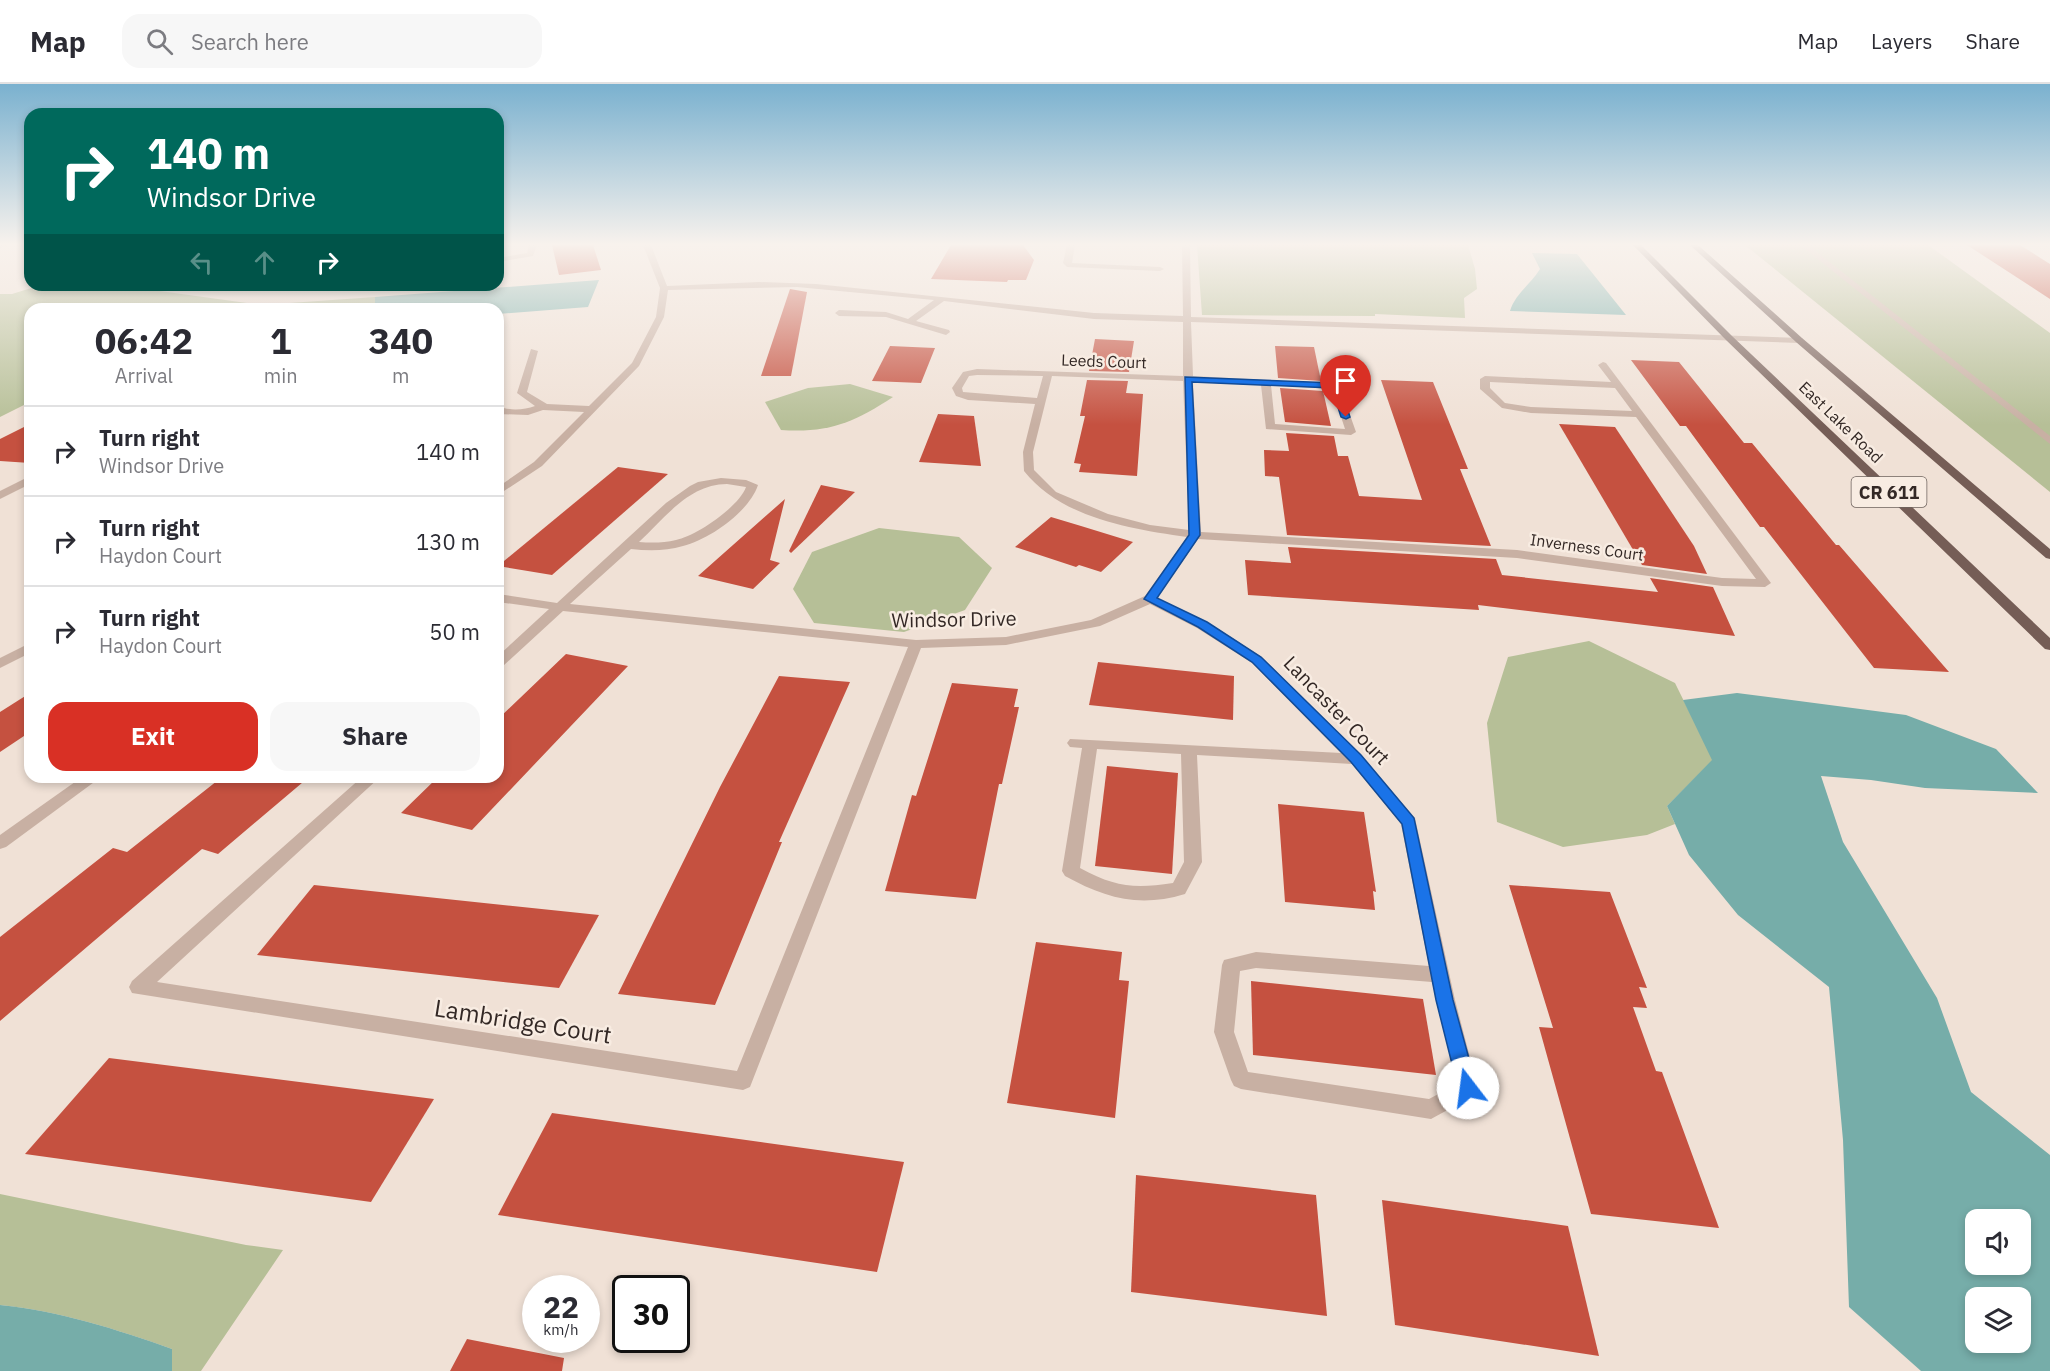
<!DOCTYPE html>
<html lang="en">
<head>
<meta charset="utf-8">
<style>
	:root { --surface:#fff; --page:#f7f7f7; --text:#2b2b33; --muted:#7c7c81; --line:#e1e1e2; --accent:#d93025 }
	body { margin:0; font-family:"IBM Plex Sans",sans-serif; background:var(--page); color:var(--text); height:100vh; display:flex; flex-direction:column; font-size:22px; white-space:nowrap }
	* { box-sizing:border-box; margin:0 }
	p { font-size:20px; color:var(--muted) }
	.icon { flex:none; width:33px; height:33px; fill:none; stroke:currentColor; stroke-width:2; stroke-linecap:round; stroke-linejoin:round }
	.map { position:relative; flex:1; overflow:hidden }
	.drawer { position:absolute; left:24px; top:219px; width:480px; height:480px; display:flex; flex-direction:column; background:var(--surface); border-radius:18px; box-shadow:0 3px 9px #0003 }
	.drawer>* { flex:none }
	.banner { position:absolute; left:24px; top:24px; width:480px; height:183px; border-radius:18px; box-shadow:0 3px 9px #0003; background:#00695c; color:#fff; overflow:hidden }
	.fabs { position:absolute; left:1965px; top:1125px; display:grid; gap:12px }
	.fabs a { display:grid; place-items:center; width:66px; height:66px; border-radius:12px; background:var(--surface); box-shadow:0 3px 9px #0003; font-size:30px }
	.speed { position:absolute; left:522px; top:1191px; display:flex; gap:12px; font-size:30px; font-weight:700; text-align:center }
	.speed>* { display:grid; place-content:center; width:78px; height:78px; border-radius:50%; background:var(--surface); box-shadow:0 3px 9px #0003; line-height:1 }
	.speed small { font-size:15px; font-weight:400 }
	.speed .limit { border:3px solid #111; border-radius:9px; background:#fff; color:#111 }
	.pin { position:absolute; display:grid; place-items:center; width:51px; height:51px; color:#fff; margin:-62px -26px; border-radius:50% 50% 50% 0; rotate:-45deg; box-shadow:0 0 6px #0007 }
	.pin .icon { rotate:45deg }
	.me { position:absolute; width:66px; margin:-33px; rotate:345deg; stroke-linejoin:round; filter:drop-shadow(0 0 4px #0008) }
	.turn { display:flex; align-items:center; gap:21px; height:126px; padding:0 24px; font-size:27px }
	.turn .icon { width:78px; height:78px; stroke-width:2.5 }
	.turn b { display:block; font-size:42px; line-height:51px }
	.lanes { display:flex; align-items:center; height:57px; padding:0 24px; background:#0003; justify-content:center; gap:30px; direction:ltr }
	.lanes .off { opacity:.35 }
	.eta { display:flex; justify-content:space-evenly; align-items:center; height:102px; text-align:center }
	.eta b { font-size:36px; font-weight:700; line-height:42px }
	.cta { display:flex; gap:12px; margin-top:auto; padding:12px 24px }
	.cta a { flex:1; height:69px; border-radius:18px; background:var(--accent); color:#fff; font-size:24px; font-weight:700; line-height:69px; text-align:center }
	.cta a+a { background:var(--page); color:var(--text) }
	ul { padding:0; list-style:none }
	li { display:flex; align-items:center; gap:18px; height:90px; padding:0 24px; border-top:2px solid var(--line) }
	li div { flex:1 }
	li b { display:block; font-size:22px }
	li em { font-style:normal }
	header { display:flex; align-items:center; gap:36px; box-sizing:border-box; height:84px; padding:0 30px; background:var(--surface); border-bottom:2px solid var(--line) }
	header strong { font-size:28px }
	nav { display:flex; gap:33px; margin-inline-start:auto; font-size:21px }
	.search { width:420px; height:54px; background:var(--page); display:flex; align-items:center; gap:15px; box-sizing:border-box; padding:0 21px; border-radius:18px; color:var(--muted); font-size:22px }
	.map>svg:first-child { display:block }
	.green { fill:#b6bf97 }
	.water { fill:#76ada9; fill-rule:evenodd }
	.building { fill:#c55140 }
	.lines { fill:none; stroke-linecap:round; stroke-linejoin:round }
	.minor { fill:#c8b0a3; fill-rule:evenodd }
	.major { fill:#755d56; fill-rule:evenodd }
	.route { fill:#1a73e8; stroke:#114b97; stroke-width:1.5 }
	.labels { text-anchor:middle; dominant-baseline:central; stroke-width:5; stroke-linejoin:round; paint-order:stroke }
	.far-street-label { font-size:16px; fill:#332825; stroke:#f8ece2 }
	.shield { fill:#f8ece2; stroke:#6e635e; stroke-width:1.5 }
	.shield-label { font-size:18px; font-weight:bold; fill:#332825 }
	.street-label { font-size:20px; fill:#332825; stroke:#f8ece2 }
	.near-street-label { font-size:24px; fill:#332825; stroke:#f8ece2 }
</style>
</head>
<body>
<header>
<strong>Map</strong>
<div class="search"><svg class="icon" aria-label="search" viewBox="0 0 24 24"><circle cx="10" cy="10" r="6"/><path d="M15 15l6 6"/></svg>Search here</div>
<nav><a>Map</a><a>Layers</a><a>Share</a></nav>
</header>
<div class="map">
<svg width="2050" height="1287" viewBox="0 0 2050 1287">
	<rect width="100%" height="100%" fill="#f0e1d6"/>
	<g class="green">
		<path d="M1197,161H1468L1475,185L1477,205L1464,214L1465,234L1375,230V232L1202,231Z"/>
		<path d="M1745,161H1928L2050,249V408Z"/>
		<path d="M41,201H116L261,221L375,213V225H30V318L0,333V210H12Z"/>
		<path d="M850,300L893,313C853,339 829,349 781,346L765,318L808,304Z"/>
		<path d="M879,444L959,453L992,484L965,526L904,548L814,539L793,505L812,468Z"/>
		<path d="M1589,557L1675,599L1713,676L1667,722L1675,740L1647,751L1563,763L1497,738L1487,639L1508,573Z"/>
		<path d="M0,1110L246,1161L283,1166L201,1287H172V1265C116,1245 59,1227 0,1221Z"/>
	</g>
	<g class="water">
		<path d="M1532,169L1577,170L1626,231L1510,227C1515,210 1530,201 1540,185Z"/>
		<path d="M599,196L588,223L498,230V225H375V213Z"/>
		<path d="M1737,609L1906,631L1996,665L2038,709L1925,704L1871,696L1821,692L1843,758L1937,914L1971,1008L2050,1071V1287H1921L1849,1223L1843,1056L1829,903L1738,831L1689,771L1667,722L1712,676L1683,616ZM1976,1136H2020V1180H1976ZM1976,1214H2020V1258H1976Z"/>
		<path d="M0,1221C59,1227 116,1245 172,1265V1287H0Z"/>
	</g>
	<g class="building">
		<path d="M552,161H593L601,186L559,191Z"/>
		<path d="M951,161H1023L1034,176L1026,196H1008L1007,198L931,195Z"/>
		<path d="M1967,161H2020L2050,180V215Z"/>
		<path d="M790,205L807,208L791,292H761Z"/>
		<path d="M1095,255L1134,257L1129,288L1089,287Z"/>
		<path d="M890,262L935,264L921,299L872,297Z"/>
		<path d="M1275,262L1314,263L1321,297L1278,294Z"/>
		<path d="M1631,276L1679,278L1744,359H1752L1836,461H1839L1949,588L1874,584L1764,443H1760L1686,342H1680Z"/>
		<path d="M1087,296L1128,297L1126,309L1143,310L1137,392L1079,388L1081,380L1074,379L1085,332H1080Z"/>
		<path d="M1381,296L1433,298L1468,385H1460L1491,462L1287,451L1279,393L1265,392L1264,366L1289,367L1286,349L1334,352L1338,372H1348L1359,412L1422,416Z"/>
		<path d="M1280,304L1323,307L1331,342L1285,338Z"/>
		<path d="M938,330L974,332L981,382L919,378Z"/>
		<path d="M30,340V379L0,377V355Z"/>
		<path d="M1559,340L1615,343L1694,462L1707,490L1642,481Z"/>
		<path d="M618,383L668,390L552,491L498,482Z"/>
		<path d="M821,401L855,408L791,469L789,467Z"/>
		<path d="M785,415L770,476L780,479L753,505L698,492Z"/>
		<path d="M1051,433L1081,442L1133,458L1101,488L1079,481L1076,483L1015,463Z"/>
		<path d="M1288,463L1496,475L1502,491L1658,508L1650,494L1713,503L1735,552L1478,521L1479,526L1248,511L1245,476L1291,479Z"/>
		<path d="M566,570L628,582L472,746L401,729L438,693H498V635Z"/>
		<path d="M1098,578L1234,592L1233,636L1089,621Z"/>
		<path d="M779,592L850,598L779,758H782L715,921L618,910L720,703Z"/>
		<path d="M952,599L1018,605L1014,623H1019L1002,700H999L976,815L885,807L912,711L916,712Z"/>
		<path d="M30,609V648L0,668V628Z"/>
		<path d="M1107,682L1178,689L1172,790L1095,782Z"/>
		<path d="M222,693H309L218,770L202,765L0,937V853L113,764L127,768Z"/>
		<path d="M1278,720L1364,728L1376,808L1373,807L1375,826L1285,818Z"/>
		<path d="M314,801L599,831L559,904L257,871Z"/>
		<path d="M1509,801L1610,808L1647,904L1639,903L1647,924L1633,923L1656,987L1662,988L1719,1144L1591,1130L1539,943L1553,944Z"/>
		<path d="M1036,858L1122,868L1119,896L1129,897L1115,1034L1007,1019Z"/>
		<path d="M1251,897L1423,915L1436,991L1253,971Z"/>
		<path d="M109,974L434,1015L371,1118L25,1070Z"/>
		<path d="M552,1029L904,1078L877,1188L498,1131Z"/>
		<path d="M1136,1091L1316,1111L1327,1232L1131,1208Z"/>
		<path d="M1382,1116L1568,1142L1599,1272L1395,1241Z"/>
		<path d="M467,1255L564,1274L562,1287H450Z"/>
	</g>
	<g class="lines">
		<g class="minor">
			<path d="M0,161H7L0,164Z"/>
			<path d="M13,161H30V164Z"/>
			<path d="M529,161H537L533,172L498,178V174L527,169Z"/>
			<path d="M643,161H651L667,202L759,198L816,200L1094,229L1183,232L1182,161H1190L1191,233L1802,254L1803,256L1799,259L1191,238L1193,292L1339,300L1356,348L1351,351L1266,345L1261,301L1193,298L1201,448L1517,466L1722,494L1756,495L1636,333L1531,329L1502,324L1480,305V295L1485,292L1611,298L1598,281L1603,278L1606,279L1771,499L1765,503L1722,502L1517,474L1198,455L1157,514L1207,538L1262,573L1361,671L1415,734L1455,916L1478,1004L1475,1011L1431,1035L1241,1005L1234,1002L1231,996L1214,948L1222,881L1224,876L1256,868L1429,882L1401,740L1352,680L1197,671L1202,778L1185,810C1139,824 1105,814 1065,792L1062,787L1082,664L1070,663L1067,659L1070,655L1341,669L1252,579L1197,544L1150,520L1100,542L1006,561L921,564L750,1003L743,1006L132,909L129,903L132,897L362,693H380L157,898L737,987L908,563L563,527L503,582L498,583V572L549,525L498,518V510L557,519L666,419L690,402L698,398L721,394L746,396L758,401C749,428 710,455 683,462C666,467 649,467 631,465L570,520L916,556L1006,553L1091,536L1145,512L1187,453C1131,445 1061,434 1024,387L1023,368L1035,320L968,316L956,312L952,304L963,288L977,285L1183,292V238L1094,235L944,217L916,237L949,246L950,248L946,251L886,233L839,232L835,229L839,226L886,228L908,235L934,216L797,203L668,206L664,233L639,282L542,382L498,411V403L534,378L584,328L543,326L528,331L498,330V322C509,327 524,326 535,322L517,309L531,265L538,267L527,308L547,320L589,322L632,279L656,233L660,204ZM977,291L1043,292L1037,314L963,308L962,304L969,292ZM1052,292L1183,297L1189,446L1150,441L1108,430L1056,408L1034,386L1033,368ZM1490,298L1615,304L1632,327L1531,323L1505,319L1490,304ZM1271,301L1332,305L1345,345L1275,340ZM727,400L746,403C739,423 696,452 676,456C664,459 651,459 639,458C665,434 689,400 727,400ZM1097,665L1181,670L1184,778L1173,799C1134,805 1115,803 1080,784ZM1256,884L1432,898L1457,1000L1429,1015L1248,988L1234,948L1240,887Z"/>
			<path d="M1067,161H1075L1072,179L1160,183L1164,185L1160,187L1067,183L1063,179Z"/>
			<path d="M1800,161H1808L2050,352V360Z"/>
			<path d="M30,392V400L0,415V407Z"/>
			<path d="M30,559V569L0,584V574Z"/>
			<path d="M82,693H101L6,763L0,765V751Z"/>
		</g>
		<g class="major">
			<path d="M1633,161H1641L1732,252L2050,554V566L2045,565L1726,256Z"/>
			<path d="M1690,161H1698L1802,254L2050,465V475L2046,474L1796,258Z"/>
		</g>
	</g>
	<linearGradient id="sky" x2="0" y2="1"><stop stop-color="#7ab1cf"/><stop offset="0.47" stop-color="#f8f2ed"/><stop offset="1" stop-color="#f8f2ed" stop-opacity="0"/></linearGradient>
	<rect width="2050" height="341" fill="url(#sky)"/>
	<path class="route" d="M1185,293L1336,299L1340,302L1350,333L1346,335L1341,333L1332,304L1192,298L1200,451L1157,514L1207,538L1261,573L1361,671L1414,734L1453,916L1477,1004L1475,1010L1468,1012L1461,1010L1458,1004L1436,916L1402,740L1351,678L1252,578L1198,543L1144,515L1189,451Z"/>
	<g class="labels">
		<g class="far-street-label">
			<text transform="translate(1104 277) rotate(2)">Leeds Court</text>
			<text transform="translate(1841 338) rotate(44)">East Lake Road</text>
			<text transform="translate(1587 463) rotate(8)">Inverness Court</text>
		</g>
		<rect class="shield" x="1851.5" y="393" width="75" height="30" rx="4.5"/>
		<g class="shield-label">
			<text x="1889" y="408">CR 611</text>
		</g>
		<g class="street-label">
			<text transform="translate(954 535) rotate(-1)">Windsor Drive</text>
			<text transform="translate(1337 626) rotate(46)">Lancaster Court</text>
		</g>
		<g class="near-street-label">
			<text transform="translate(523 937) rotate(9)">Lambridge Court</text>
		</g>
	</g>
</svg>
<div class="fabs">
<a><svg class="icon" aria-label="sound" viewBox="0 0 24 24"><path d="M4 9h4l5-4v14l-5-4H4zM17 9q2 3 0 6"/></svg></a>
<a><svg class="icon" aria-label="layers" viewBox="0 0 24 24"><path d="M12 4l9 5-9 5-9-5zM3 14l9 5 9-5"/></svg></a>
</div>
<div class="speed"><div>22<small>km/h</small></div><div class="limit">30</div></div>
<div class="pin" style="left:1346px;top:333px;background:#d93025"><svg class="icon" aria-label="arrive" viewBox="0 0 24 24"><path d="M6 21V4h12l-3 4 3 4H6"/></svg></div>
<svg class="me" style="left:1468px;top:1004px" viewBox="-20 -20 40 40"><circle r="19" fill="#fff"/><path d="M0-13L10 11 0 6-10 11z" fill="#1a73e8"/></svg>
<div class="banner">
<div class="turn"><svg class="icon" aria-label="right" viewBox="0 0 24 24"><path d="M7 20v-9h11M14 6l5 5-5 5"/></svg><div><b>140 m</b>Windsor Drive</div></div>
<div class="lanes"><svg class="icon off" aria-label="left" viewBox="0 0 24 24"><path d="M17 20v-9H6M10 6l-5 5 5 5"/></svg><svg class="icon off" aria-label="ahead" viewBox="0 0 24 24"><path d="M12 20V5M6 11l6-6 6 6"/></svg><svg class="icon" aria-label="right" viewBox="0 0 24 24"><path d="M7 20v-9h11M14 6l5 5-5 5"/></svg></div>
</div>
<section class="drawer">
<div class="eta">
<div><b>06:42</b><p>Arrival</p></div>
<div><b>1</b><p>min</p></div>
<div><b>340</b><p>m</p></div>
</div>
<ul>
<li><svg class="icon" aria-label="right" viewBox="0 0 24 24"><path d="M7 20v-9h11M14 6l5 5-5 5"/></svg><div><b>Turn right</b><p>Windsor Drive</p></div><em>140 m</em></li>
<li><svg class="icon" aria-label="right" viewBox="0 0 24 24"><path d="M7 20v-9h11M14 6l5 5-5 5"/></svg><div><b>Turn right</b><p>Haydon Court</p></div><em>130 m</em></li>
<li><svg class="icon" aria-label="right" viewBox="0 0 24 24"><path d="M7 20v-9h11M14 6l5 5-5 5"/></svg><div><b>Turn right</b><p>Haydon Court</p></div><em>50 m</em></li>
</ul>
<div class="cta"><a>Exit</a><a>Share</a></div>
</section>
</div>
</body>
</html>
